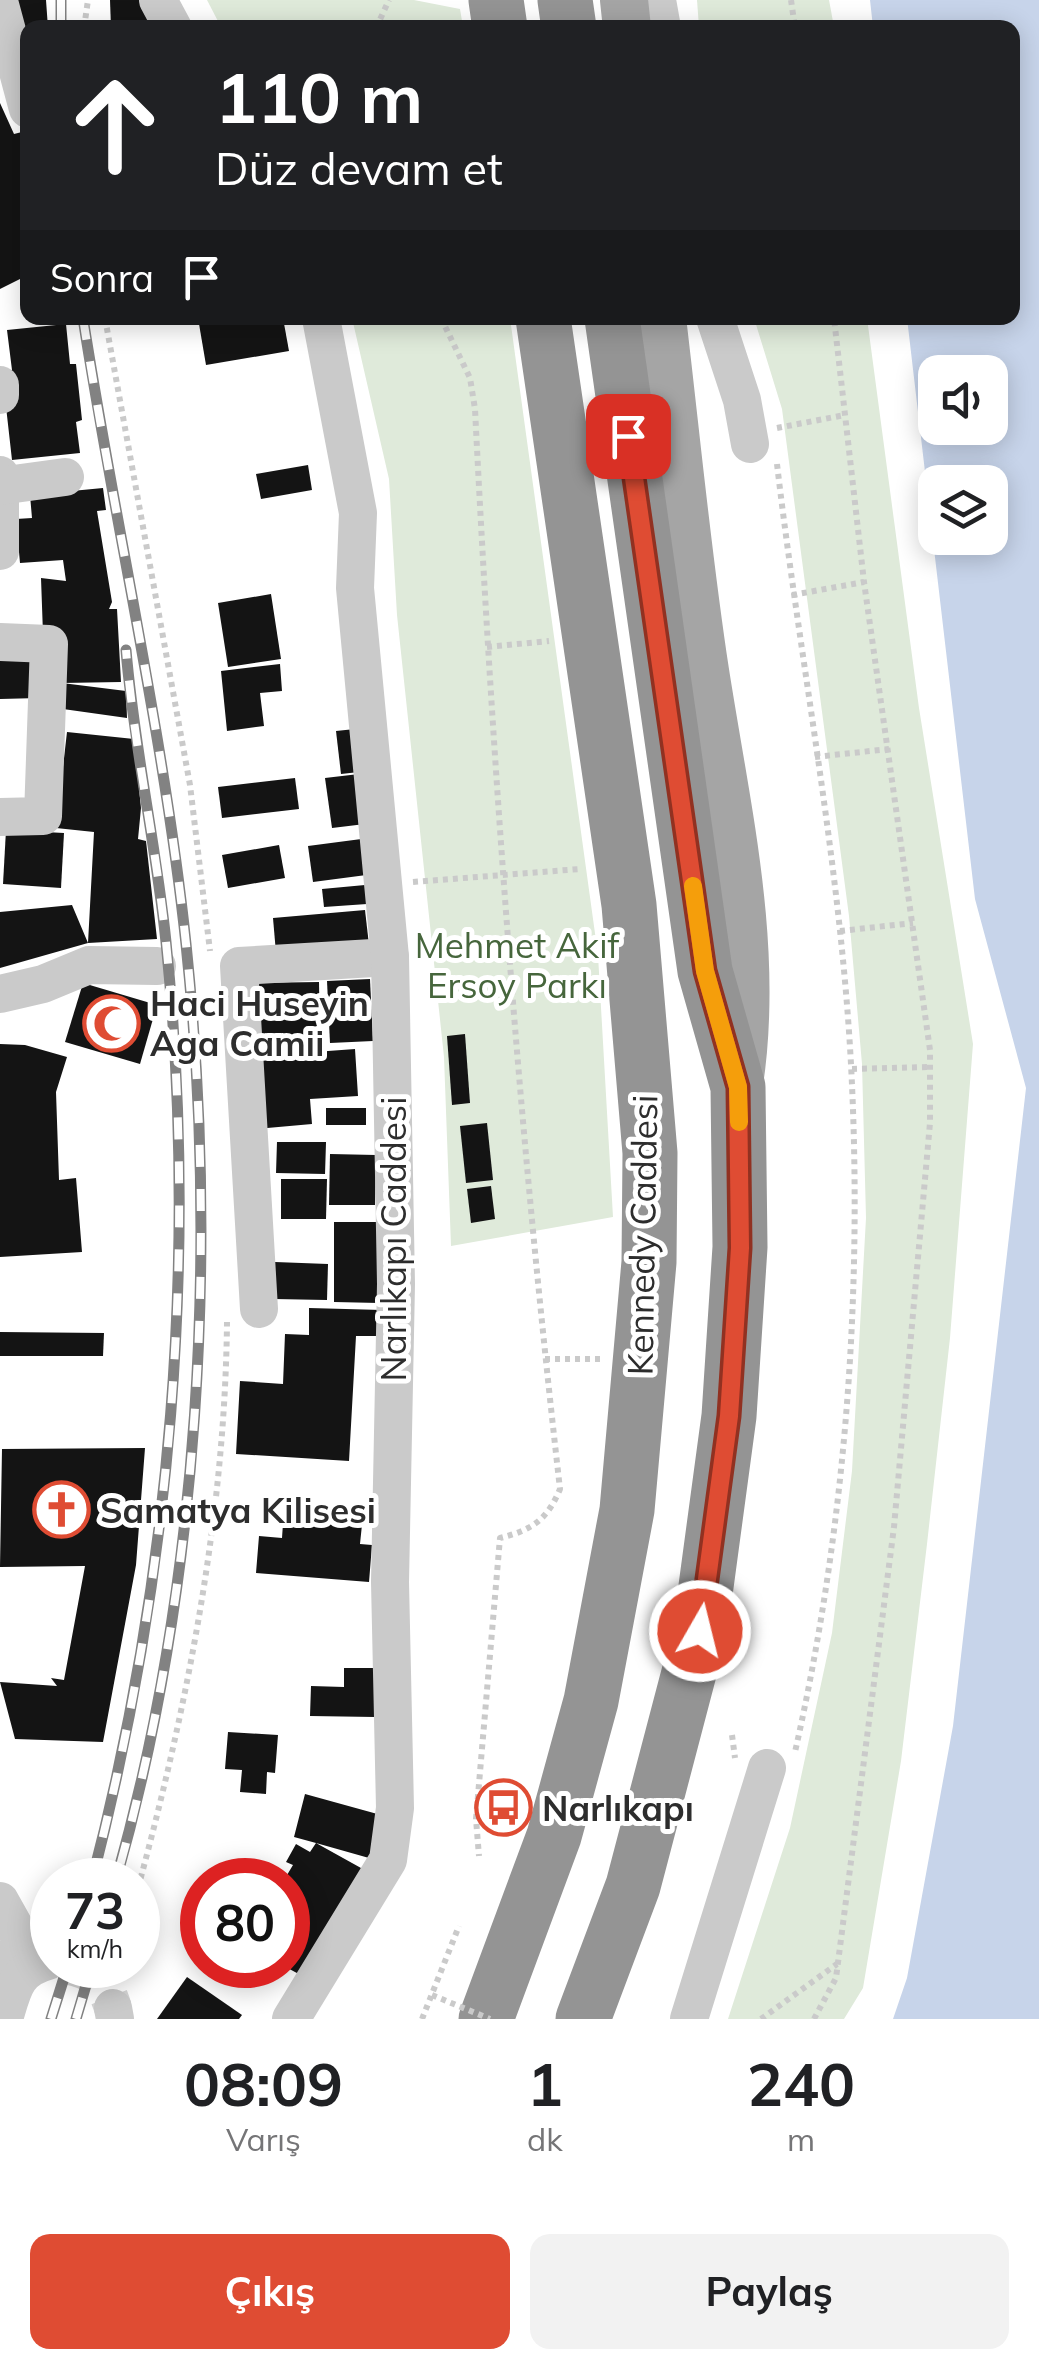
<!DOCTYPE html>
<html lang="tr">
<head>
<meta charset="utf-8">
<style>
	:root { --surface:#fff; --page:#f2f2f2; --text:#202124; --muted:#757577; --accent:#df4c33 }
	body { margin:0; font-family:Mulish,sans-serif; background:var(--page); color:var(--text); height:100vh; display:flex; flex-direction:column; font-size:38px; white-space:nowrap }
	* { box-sizing:border-box; margin:0 }
	p { font-size:32px; color:var(--muted) }
	.icon { flex:none; width:55px; height:55px; fill:none; stroke:currentColor; stroke-width:2; stroke-linecap:round; stroke-linejoin:round }
	.map { position:relative; height:2019px; overflow:hidden }
	.details { display:flex; flex-direction:column; background:var(--surface); flex:1 }
	.details>* { flex:none }
	.banner { position:absolute; left:20px; top:20px; width:1000px; height:305px; border-radius:20px; box-shadow:0 5px 25px #0003; background:#202124; color:#fff; overflow:hidden }
	.controls { position:absolute; left:918px; top:355px; display:grid; gap:20px }
	.controls a { display:grid; place-items:center; width:90px; height:90px; border-radius:20px; background:var(--surface); box-shadow:0 5px 25px #0003; font-size:50px }
	.speed { position:absolute; left:30px; top:1858px; display:flex; gap:20px; font-size:50px; font-weight:700; text-align:center }
	.speed>* { display:grid; place-content:center; width:130px; height:130px; border-radius:50%; background:var(--surface); box-shadow:0 5px 25px #0003; line-height:1 }
	.speed small { font-size:25px; font-weight:400 }
	.speed .limit { border:15px solid #d22; background:#fff; color:#111 }
	.pin { position:absolute; display:grid; place-items:center; width:85px; height:85px; color:#fff; margin:-42px; border-radius:20px; box-shadow:0 5px 15px #0006 }
	.me { position:absolute; width:110px; margin:-55px; rotate:8deg; stroke-linejoin:round; filter:drop-shadow(0 0 8px #0008) }
	.turn { display:flex; align-items:center; gap:35px; height:210px; padding:0 30px; font-size:45px }
	.turn .icon { width:130px; height:130px; stroke-width:2.5 }
	.turn b { display:block; font-size:70px; line-height:85px }
	.then { display:flex; align-items:center; height:95px; padding:0 30px; background:#0003; gap:20px; font-size:38px }
	.eta { display:flex; justify-content:space-evenly; align-items:center; height:170px; text-align:center }
	.eta b { font-size:60px; font-weight:700; line-height:70px }
	.primary-button { display:flex; gap:20px; margin-top:auto; padding:20px 30px }
	.primary-button a { flex:1; height:115px; border-radius:20px; background:var(--accent); color:#fff; font-size:40px; font-weight:700; line-height:115px; text-align:center }
	.primary-button a+a { background:var(--page); color:var(--text) }
	.map>svg:first-child { display:block }
	.green { fill:#dfeada }
	.water { fill:#c7d4ea; fill-rule:evenodd }
	.building { fill:#141414 }
	.lines { fill:none; stroke-linecap:round; stroke-linejoin:round }
	.minor-tunnel { stroke:#d5d5d5; stroke-width:38; stroke-dasharray:38 19; stroke-linecap:butt }
	.path { stroke:#cacaca; stroke-width:6; stroke-dasharray:5 5; stroke-linecap:butt }
	.minor { stroke:#cacaca; stroke-width:38 }
	.major { stroke:#a5a5a5; stroke-width:48 }
	.highway { stroke:#949494; stroke-width:55 }
	.rail-casing { stroke:#828282; stroke-width:11 }
	.rail { stroke:#fff; stroke-width:8; stroke-dasharray:22; stroke-linecap:butt }
	.path-bridge { stroke:#cacaca; stroke-width:6; stroke-dasharray:5 5; stroke-linecap:butt }
	.route-casing { stroke:#913121; stroke-width:25 }
	.route { stroke:#df4c33; stroke-width:18 }
	.slow { stroke:#f59e0b; stroke-width:18 }
	.labels { text-anchor:middle; dominant-baseline:central; stroke-width:10; stroke-linejoin:round; paint-order:stroke }
	.park-label { font-size:35px; fill:#46663c; stroke:#fff }
	.poi-label { font-size:35px; font-weight:bold; fill:#2d2d2d; stroke:#fff; text-anchor:start }
	.street-label { font-size:35px; fill:#2d2d2d; stroke:#fff }
</style>
</head>
<body>
<div class="map">
<svg width="1039" height="2019" viewBox="0 0 1039 2019">
	<rect width="100%" height="100%" fill="#fff"/>
	<g class="green">
		<path d="M207,0H414L460,9L463,27H221Z"/>
		<path d="M697,0H829L834,27H699Z"/>
		<path d="M352,318H510L598,955L613,1217L451,1246L444,1057L397,615L389,479Z"/>
		<path d="M754,318H867L919,708L973,1044L950,1338L927,1544L901,1761L863,1988L844,2019H728L790,1828L832,1633L852,1471L866,1218L862,1064L849,916L782,409Z"/>
	</g>
	<path class="water" d="M870,0H1039V2019H893L907,1978L953,1726L1026,1088L975,899L907,318H1012V28L873,27ZM935,372H990V428H935ZM935,482H990V538H935Z"/>
	<g class="building">
		<path d="M14,0H46L48,28H28V37Z"/>
		<path d="M110,0H142L158,28H111Z"/>
		<path d="M0,103L14,134L22,132L28,147V275L0,289Z"/>
		<path d="M198,318H283L289,351L206,365Z"/>
		<path d="M66,324L70,364H76L82,420L76,422L80,453L12,460L2,371L12,370L7,330Z"/>
		<path d="M308,465L312,490L261,499L256,474Z"/>
		<path d="M103,488L106,510L97,511L112,602L109,609H117L121,682L62,683L126,691L127,718L63,709L43,634L41,578L66,581L63,560L20,563L16,519L32,518L30,495Z"/>
		<path d="M271,594L281,659L228,667L218,603Z"/>
		<path d="M37,650L39,698L0,699V652Z"/>
		<path d="M280,664L282,691L260,693L264,726L227,731L221,671Z"/>
		<path d="M355,729L359,772L341,774L336,731Z"/>
		<path d="M67,732L134,739L141,808L138,839L146,841L157,939L88,943L0,968V912L72,905L88,943L94,832L56,828Z"/>
		<path d="M359,774L365,824L332,828L325,778Z"/>
		<path d="M295,778L299,809L222,818L218,787Z"/>
		<path d="M6,830L64,833L61,888L3,884Z"/>
		<path d="M369,838L374,874L313,882L308,846Z"/>
		<path d="M279,845L285,878L228,888L222,855Z"/>
		<path d="M365,885L367,904L324,907L322,889Z"/>
		<path d="M365,910L369,945L276,953L273,918Z"/>
		<path d="M370,979L373,1041L330,1043L327,981Z"/>
		<path d="M319,982L320,1045L249,1046L248,983Z"/>
		<path d="M83,983L157,1005L140,1064L65,1042Z"/>
		<path d="M465,1034L470,1103L452,1105L447,1036Z"/>
		<path d="M0,1044L25,1045L67,1057L56,1092L59,1180L76,1178L82,1252L0,1257Z"/>
		<path d="M355,1049L358,1096L310,1099L312,1124L256,1129L249,1057Z"/>
		<rect x="326" y="1108" width="40" height="17"/>
		<path d="M487,1123L493,1180L466,1183L460,1126Z"/>
		<path d="M277,1142H326L325,1174L276,1173Z"/>
		<path d="M330,1154L376,1155L375,1205H329Z"/>
		<path d="M281,1179H327L326,1219H281Z"/>
		<path d="M491,1186L495,1219L471,1223L467,1189Z"/>
		<path d="M334,1222H381L379,1303L334,1302Z"/>
		<path d="M275,1262L328,1264L327,1300L274,1299Z"/>
		<path d="M309,1308L382,1310V1336H356L349,1461L236,1454L240,1381L283,1384L285,1334L309,1335Z"/>
		<path d="M0,1332L104,1333L103,1356H0Z"/>
		<path d="M145,1448L136,1565L103,1742L15,1739L0,1682L57,1686L51,1678L64,1680L85,1566L0,1567L2,1449Z"/>
		<path d="M284,1509L363,1515L360,1544L372,1545L369,1582L256,1573L259,1536L282,1538Z"/>
		<path d="M344,1668H376L375,1717L310,1716L311,1686L344,1687Z"/>
		<path d="M228,1732L278,1735L275,1773L267,1772L266,1794L240,1792L242,1770L225,1769Z"/>
		<path d="M305,1794L381,1815L369,1858L316,1843L370,1873L308,1979L282,1965H288V1880H284L293,1865L286,1862L296,1844L310,1852L316,1843L294,1837Z"/>
		<path d="M187,1977L242,2015L239,2019H157Z"/>
	</g>
	<g class="lines">
		<path class="minor-tunnel" d="M66,1965C96,1971 104,1980 113,2008"/>
		<g class="path">
			<path d="M791,0L795,28"/>
			<path d="M84,28L88,0"/>
			<path d="M376,28L389,0"/>
			<path d="M105,318L190,785L210,951"/>
			<path d="M441,318L470,378L475,409C493,770 519,1130 560,1489C547,1520 532,1530 500,1538L476,1819L479,1856"/>
			<path d="M777,428L845,415"/>
			<path d="M777,464C801,670 843,877 852,1085C862,1307 844,1535 795,1752"/>
			<path d="M792,595L864,582"/>
			<path d="M487,647L549,641"/>
			<path d="M815,757L889,749"/>
			<path d="M413,882L580,869"/>
			<path d="M840,931L913,923"/>
			<path d="M852,1069L930,1067"/>
			<path d="M545,1359H600"/>
			<path d="M732,1735L735,1758"/>
			<path d="M138,1888C188,1704 225,1513 227,1322"/>
			<path d="M422,2019L459,1926"/>
			<path d="M761,2019L837,1964"/>
			<path d="M814,2019L836,1978L894,1527L930,1123V1050L864,582L834,318"/>
		</g>
		<g class="minor">
			<path d="M158,0L173,28"/>
			<path d="M657,0L662,28"/>
			<path d="M0,5L28,109"/>
			<path d="M715,318L742,400L750,444"/>
			<path d="M0,385V395"/>
			<path d="M0,475V551"/>
			<path d="M0,486L65,477"/>
			<path d="M0,642L49,644L43,816L0,817"/>
			<path d="M0,994L43,984L89,965L157,966"/>
			<path d="M259,1309L239,966L390,957"/>
			<path d="M0,1901L23,1942L0,1971"/>
			<path d="M113,2008L115,2019"/>
			<path d="M4,2019C13,1989 15,1970 48,1961"/>
			<path d="M291,2019L388,1860L395,1808L390,1582L396,1284L390,957L355,588L358,513L321,318"/>
			<path d="M689,2019L767,1768"/>
		</g>
		<g class="major">
			<path d="M624,0L627,28"/>
			<path d="M662,318C676,435 687,554 705,671C726,807 760,946 739,1084"/>
		</g>
		<g class="highway">
			<path d="M496,0L500,28"/>
			<path d="M565,0L569,28"/>
			<path d="M486,2019L554,1836L591,1701L627,1510L649,1262L650,1153L629,905L543,318"/>
			<path d="M583,2019L633,1886L700,1631L729,1416L740,1247L738,1087L705,971L612,318"/>
		</g>
		<defs>
			<g id="rail">
				<path d="M61,0V28"/>
				<path d="M83,318C115,525 164,736 186,944C218,1250 200,1583 116,1880"/>
				<path d="M92,1880C171,1575 198,1256 166,942C156,844 134,748 126,650"/>
				<path d="M51,2019L68,1965"/>
				<path d="M76,2019L92,1965"/>
			</g>
		</defs>
		<use href="#rail" class="rail-casing"/>
		<use href="#rail" class="rail"/>
		<path class="path-bridge" d="M432,1995L490,2019"/>
	</g>
	<g class="lines">
		<defs>
			<path id="route" d="M628,436L705,971L738,1087L740,1248L729,1416L700,1631"/>
		</defs>
		<use href="#route" class="route-casing"/>
		<use href="#route" class="route"/>
		<path class="slow" d="M693,886L705,971L738,1087L739,1122"/>
	</g>
	<defs>
		<symbol id="mosque-ring" viewBox="-11 -11 22 22"><circle r="9.5" fill="#fff" stroke="#df4c33" stroke-width="1.5"/><path d="M3.5-4.9A6 6 0 1 0 3.5 4.9A5 5 0 1 1 3.5-4.9Z" fill="#df4c33"/></symbol>
		<symbol id="church-ring" viewBox="-11 -11 22 22"><circle r="9.5" fill="#fff" stroke="#df4c33" stroke-width="1.5"/><path d="M-1.2-6h2.4v3.5h3.3v2.4h-3.3V6h-2.4V-.1h-3.3v-2.4h3.3Z" fill="#df4c33"/></symbol>
		<symbol id="bus-ring" viewBox="-11 -11 22 22"><circle r="9.5" fill="#fff" stroke="#df4c33" stroke-width="1.5"/><path d="M-5-6H5V4H4V6H2V4H-2V6H-4V4H-5ZM-3.5-4V0h7V-4ZM-3.5 1.2v1.5H-2V1.2ZM2 1.2v1.5H3.5V1.2Z" fill="#df4c33"/></symbol>
	</defs>
	<g fill-rule="evenodd">
		<use href="#mosque-ring" x="80" y="992" width="63" height="63"/>
		<use href="#church-ring" x="30" y="1478" width="63" height="63"/>
		<use href="#bus-ring" x="472" y="1776" width="63" height="63"/>
	</g>
	<g class="labels">
		<g class="park-label">
			<text x="517" y="945">Mehmet Akif<tspan x="517" dy="40">Ersoy Parkı</tspan></text>
		</g>
		<g class="poi-label">
			<text x="150" y="1003">Haci Huseyin<tspan x="150" dy="40">Aga Camii</tspan></text>
			<text x="100" y="1510">Samatya Kilisesi</text>
			<text x="542" y="1808">Narlıkapı</text>
		</g>
		<g class="street-label">
			<text transform="translate(642 1235) rotate(-89)">Kennedy Caddesi</text>
			<text transform="translate(393 1239) rotate(-90)">Narlıkapı Caddesi</text>
		</g>
	</g>
</svg>
<div class="controls">
<a><svg class="icon" aria-label="sound" viewBox="0 0 24 24"><path d="M4 9h4l5-4v14l-5-4H4zM17 9q2 3 0 6"/></svg></a>
<a><svg class="icon" aria-label="layers" viewBox="0 0 24 24"><path d="M12 4l9 5-9 5-9-5zM3 14l9 5 9-5"/></svg></a>
</div>
<div class="speed"><div>73<small>km/h</small></div><div class="limit">80</div></div>
<div class="pin" style="left:628px;top:436px;background:#d93025"><svg class="icon" aria-label="arrive" viewBox="0 0 24 24"><path d="M6 21V4h12l-3 4 3 4H6"/></svg></div>
<svg class="me" style="left:700px;top:1631px" viewBox="-20 -20 40 40"><circle r="17" fill="#df4c33" stroke="#fff" stroke-width="3"/><path d="M0-11L8 9 0 5-8 9z" fill="#fff"/></svg>
<div class="banner">
<div class="turn"><svg class="icon" aria-label="ahead" viewBox="0 0 24 24"><path d="M12 20V5M6 11l6-6 6 6"/></svg><div><b>110 m</b>Düz devam et</div></div>
<div class="then">Sonra<svg class="icon" aria-label="arrive" viewBox="0 0 24 24"><path d="M6 21V4h12l-3 4 3 4H6"/></svg></div>
</div>
</div>
<section class="details">
<div class="eta">
<div><b>08:09</b><p>Varış</p></div>
<div><b>1</b><p>dk</p></div>
<div><b>240</b><p>m</p></div>
</div>
<div class="primary-button"><a>Çıkış</a><a>Paylaş</a></div>
</section>
</body>
</html>
